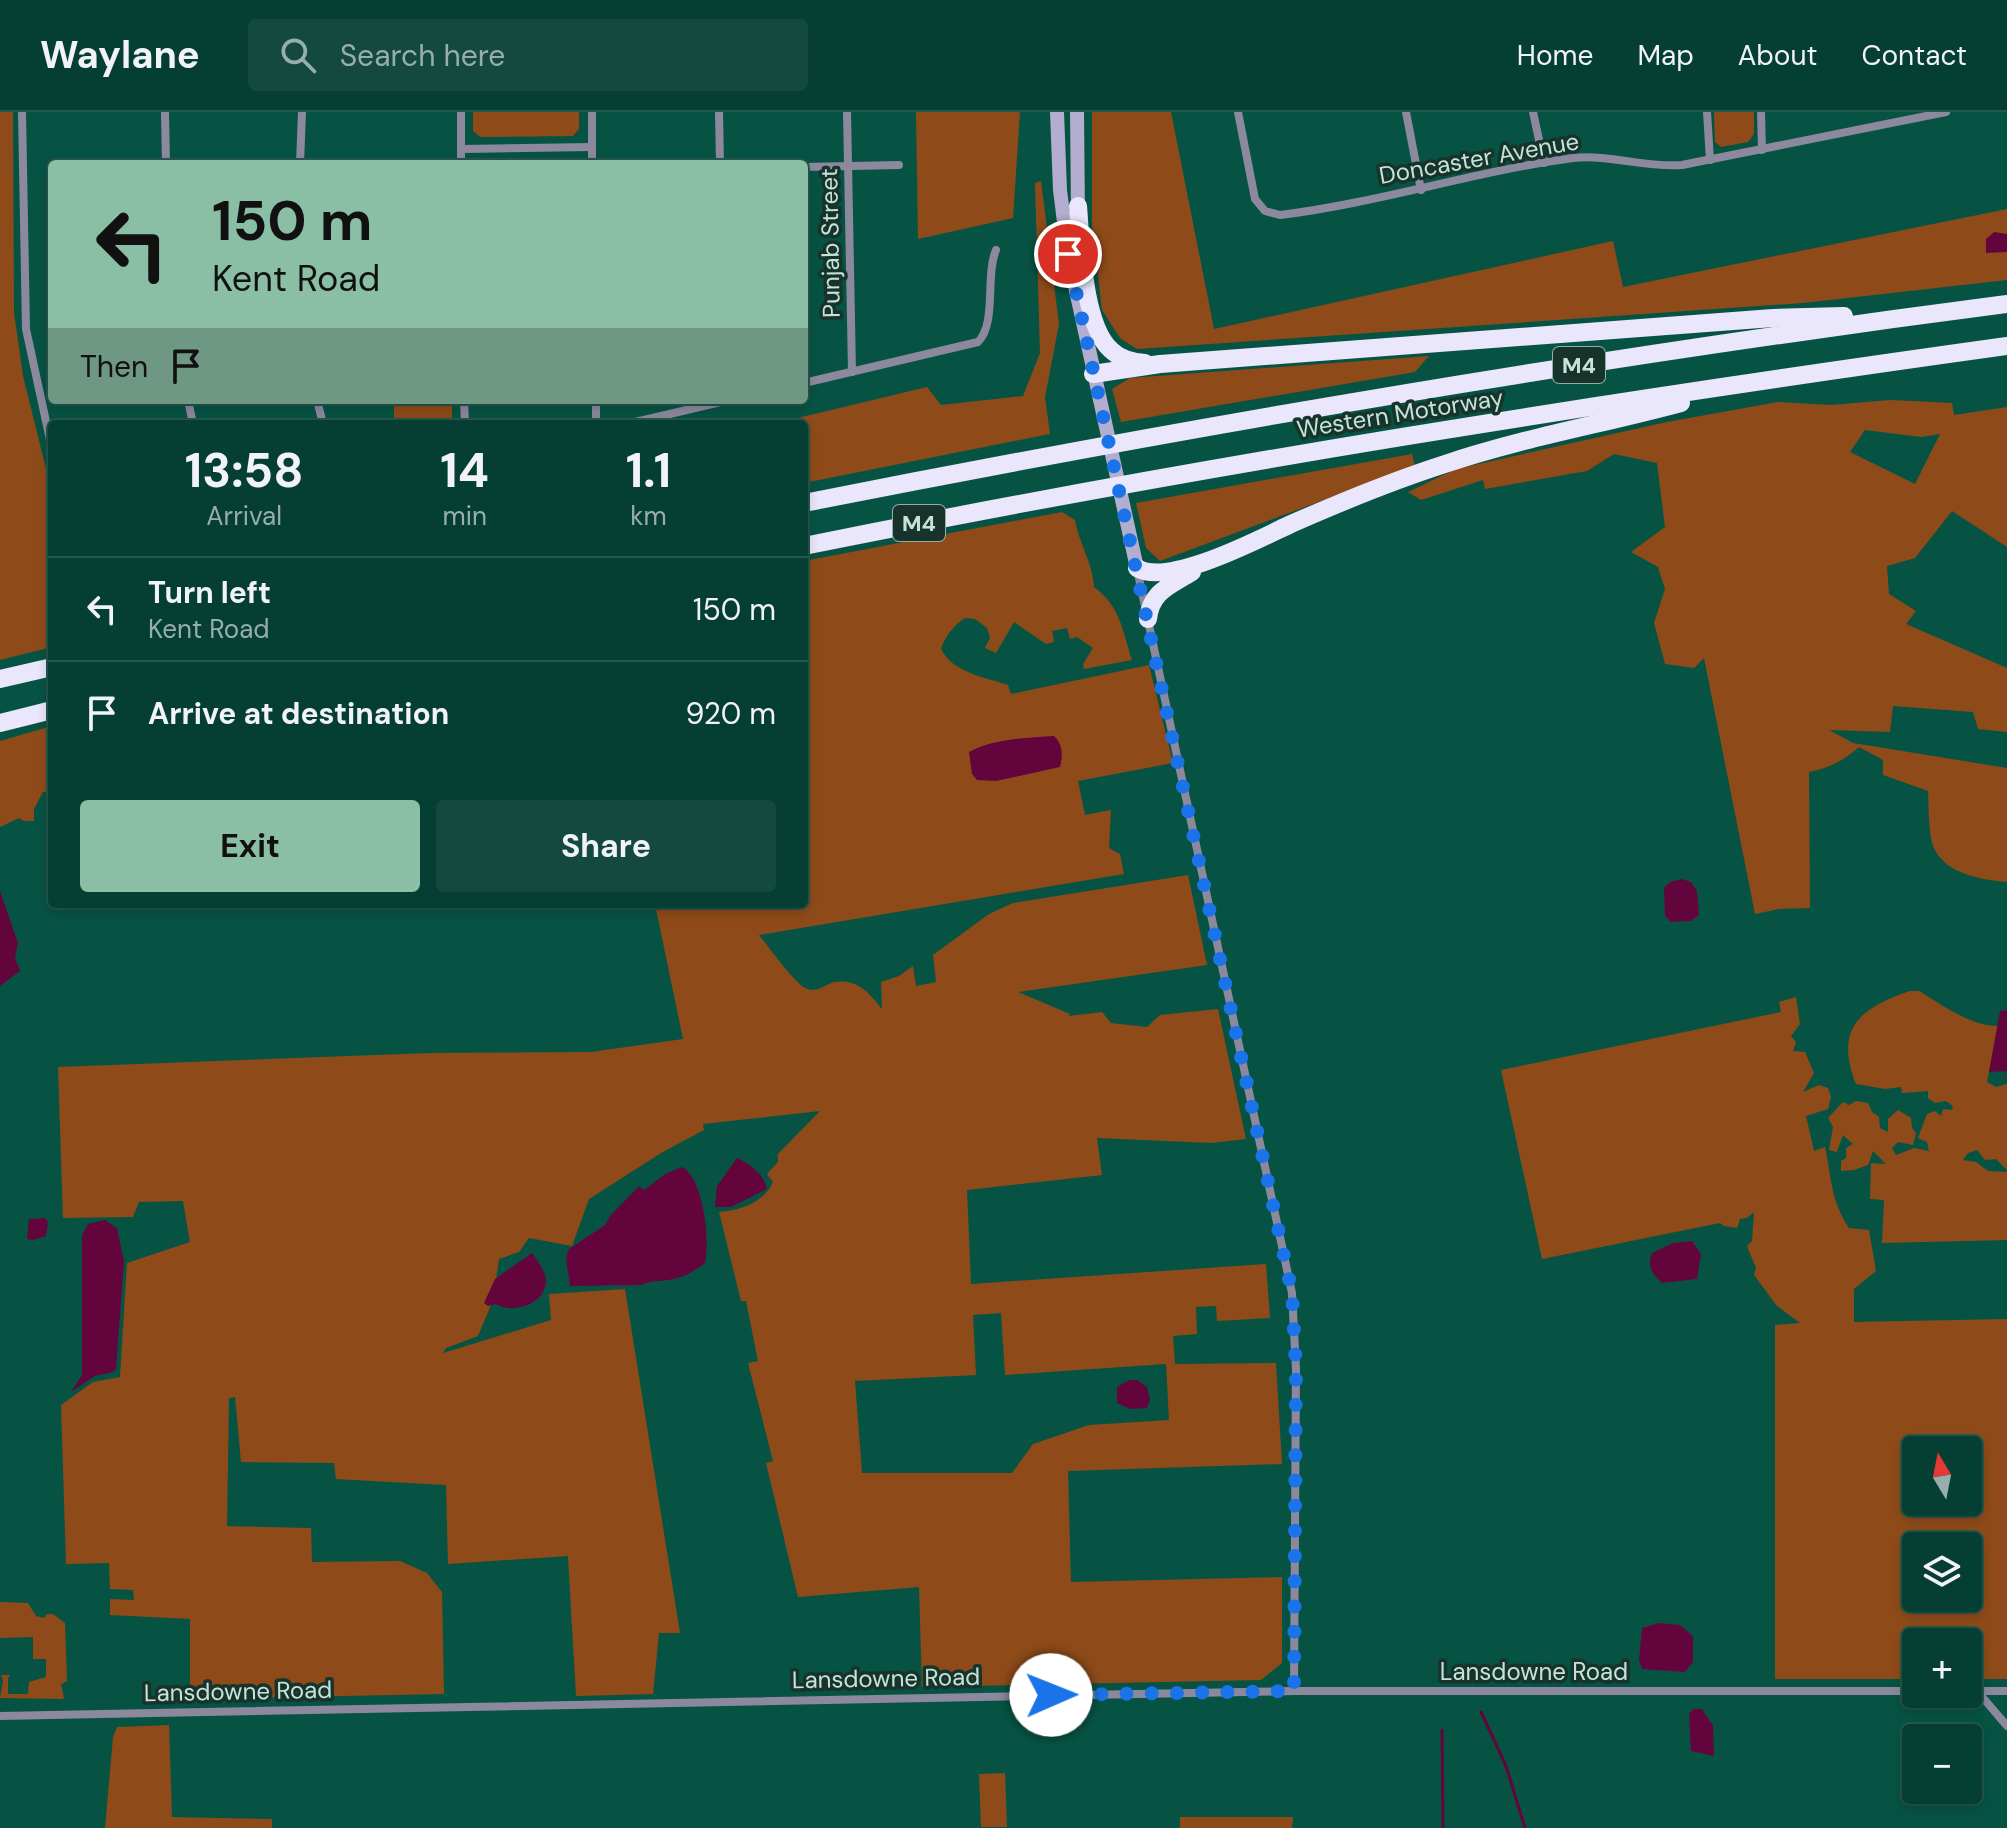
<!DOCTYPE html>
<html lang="en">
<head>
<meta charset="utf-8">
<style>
	:root { --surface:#053e32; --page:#13493e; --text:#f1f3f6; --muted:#97aeac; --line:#26574d; --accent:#8abfa5 }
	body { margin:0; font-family:"DM Sans",sans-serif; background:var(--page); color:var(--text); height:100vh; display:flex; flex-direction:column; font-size:30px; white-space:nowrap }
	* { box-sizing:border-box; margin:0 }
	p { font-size:26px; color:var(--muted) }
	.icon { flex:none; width:44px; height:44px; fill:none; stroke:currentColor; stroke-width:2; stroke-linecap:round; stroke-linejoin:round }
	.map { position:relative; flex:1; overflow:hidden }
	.details { position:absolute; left:48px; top:308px; width:760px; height:488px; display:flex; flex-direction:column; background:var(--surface); border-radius:8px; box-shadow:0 4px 12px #0003,0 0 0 2px var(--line) }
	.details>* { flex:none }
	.top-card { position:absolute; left:48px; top:48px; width:760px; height:244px; border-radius:8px; box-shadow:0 4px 12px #0003,0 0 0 2px var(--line); background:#8abfa5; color:#111; overflow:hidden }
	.needle { width:52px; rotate:350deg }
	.controls { position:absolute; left:1902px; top:1324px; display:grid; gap:16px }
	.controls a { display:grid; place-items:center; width:80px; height:80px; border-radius:8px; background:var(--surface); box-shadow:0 4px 12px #0003,0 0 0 2px var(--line); font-size:40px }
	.pin { position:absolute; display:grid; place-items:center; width:68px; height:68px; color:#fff; margin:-34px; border:4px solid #fff; border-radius:50%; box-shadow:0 2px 8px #0007 }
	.me { position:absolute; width:88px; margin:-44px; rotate:89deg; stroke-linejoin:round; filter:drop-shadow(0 0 6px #0008) }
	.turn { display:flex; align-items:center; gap:28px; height:168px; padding:0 32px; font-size:36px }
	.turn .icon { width:104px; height:104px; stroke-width:2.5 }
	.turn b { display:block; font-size:56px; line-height:68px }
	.then { display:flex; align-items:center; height:76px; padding:0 32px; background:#0003; gap:16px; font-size:30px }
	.eta { display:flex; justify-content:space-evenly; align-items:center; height:136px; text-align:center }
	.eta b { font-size:48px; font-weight:700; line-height:56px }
	.primary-button { display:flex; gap:16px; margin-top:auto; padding:16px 32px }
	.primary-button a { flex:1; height:92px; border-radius:8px; background:var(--accent); color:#111; font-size:32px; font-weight:700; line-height:92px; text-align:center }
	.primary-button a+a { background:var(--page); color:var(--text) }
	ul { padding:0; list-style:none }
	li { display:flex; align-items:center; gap:24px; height:104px; padding:0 32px; border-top:2px solid var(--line) }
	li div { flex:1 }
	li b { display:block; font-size:30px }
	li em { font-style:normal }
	header { display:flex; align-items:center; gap:48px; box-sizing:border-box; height:112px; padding:0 40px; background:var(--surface); border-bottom:2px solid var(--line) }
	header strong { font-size:38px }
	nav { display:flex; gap:44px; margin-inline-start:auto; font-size:28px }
	.search { width:560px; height:72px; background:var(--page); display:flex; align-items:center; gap:20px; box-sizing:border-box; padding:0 28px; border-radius:8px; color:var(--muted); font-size:30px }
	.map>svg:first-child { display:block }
	.green { fill:#8e4b19; fill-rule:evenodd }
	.water { fill:#63053c }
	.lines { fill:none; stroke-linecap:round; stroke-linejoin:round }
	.stream { stroke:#63053c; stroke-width:3 }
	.minor { stroke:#8c899f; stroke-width:8 }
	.secondary { stroke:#b3add0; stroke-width:14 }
	.motorway { stroke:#eae6fc; stroke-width:18 }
	.route { stroke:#1a73e8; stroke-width:14; stroke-dasharray:0 25.2 }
	.labels { text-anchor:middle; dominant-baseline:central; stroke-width:7; stroke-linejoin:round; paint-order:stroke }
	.shield { fill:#18332b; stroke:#90afa5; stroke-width:2 }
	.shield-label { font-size:22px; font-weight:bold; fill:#c4e4d9 }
	.street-label { font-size:24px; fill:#c4e4d9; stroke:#18332b }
</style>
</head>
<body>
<header>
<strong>Waylane</strong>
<div class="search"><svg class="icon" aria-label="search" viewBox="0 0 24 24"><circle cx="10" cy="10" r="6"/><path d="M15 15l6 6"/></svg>Search here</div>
<nav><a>Home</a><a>Map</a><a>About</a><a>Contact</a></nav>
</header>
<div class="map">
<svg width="2007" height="1716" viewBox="0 0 2007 1716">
	<rect width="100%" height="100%" fill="#075343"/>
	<g class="green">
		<path d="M0,0H13L14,201L23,264L52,381V535L0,548Z"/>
		<path d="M473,0H579V17L573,24L480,25L473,19Z"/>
		<path d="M916,0H1020L1013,106L918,127Z"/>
		<path d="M1092,0H1171L1214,217L1613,129L1623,175L2007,97V168L1803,191L1137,237L1120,226L1102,198L1092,113Z"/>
		<path d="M1714,0H1754V22L1748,30L1721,35L1715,30Z"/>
		<path d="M1041,69L1059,212L1045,285L1050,322L804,371V312H773L927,275L941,293L1023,284L1040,241L1035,71Z"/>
		<path d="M1429,244L1415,260L1121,310L1112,277L1130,266Z"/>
		<path d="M402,288H427V292L452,291V312H394V292H402Z"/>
		<path d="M1890,288L1952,291L1954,303L2007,295V435L1952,399L1915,446L1887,454L1889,482L1916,499L1906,512L2007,556V620L1978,617L1973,600L1893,594L1890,620L1829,618L1853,631L2007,656V770C1983,768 1945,762 1934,736C1928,723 1929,694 1928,679L1883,663V648L1859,635C1843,649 1829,656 1809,660L1810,796L1779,797L1755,802L1704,546L1694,556L1665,552L1654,511L1665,477L1658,455L1631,440L1665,415L1657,351L1614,342L1587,359L1485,377L1483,368L1421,388L1408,380L1456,357L1667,310L1778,290L1831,293ZM1865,318L1921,325L1940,322L1915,372L1850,340Z"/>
		<path d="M1412,342L1415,354L1160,449L1146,436L1136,391Z"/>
		<path d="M1062,400L1075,408C1079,432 1093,451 1094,475C1121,495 1122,518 1132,548L1084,557L1083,552L1093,536L1077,525L1070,527L1067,516L1052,519L1054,530L1046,532L1014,510L996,541L985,536L990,526L987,516L975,507L965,506C954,513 945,524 941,537C953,561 985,565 1008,573L1011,582L1149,553L1173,651L1078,669L1085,703L1111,698L1109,736L1120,742L1124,762L759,823C768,834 794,870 805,876C818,882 824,872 835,870C858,866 870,882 882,897L881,870L899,864L913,854L916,874L936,870L933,843L989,802L1013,791L1188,763L1207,853L1018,880L1070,902L1069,904L1102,900L1111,911L1147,915L1160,903L1218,897L1246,1027L1212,1031L1097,1026L1102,1063L967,1078L971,1172L1266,1152L1270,1206L1217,1209L1216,1194L1196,1195L1197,1222L1173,1224L1175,1252L1276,1251L1282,1352L1068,1359L1071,1470L1282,1465V1551L1261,1568L922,1575L919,1475L798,1485L766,1351L773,1349L748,1251L758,1249L746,1189H741L719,1100C739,1099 765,1090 773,1070L767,1062L778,1050V1042L820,999L703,1012L704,1018L661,1041L589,1087L572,1134L529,1126L519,1140L499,1147L493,1188L478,1224L446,1236L443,1241L551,1208L549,1182L625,1177L680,1521H659L653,1582L576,1584L568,1444L448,1452L446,1373L336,1367L334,1351L241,1350L235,1285L229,1286L227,1414L311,1416L312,1450L400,1449L427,1461L442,1480L444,1582L190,1587V1507L110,1503V1487L134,1488L133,1478L110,1477L109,1451L66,1452L61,1293L93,1270L120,1265L127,1151L190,1130L183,1089L139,1090L133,1105L63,1106L58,955L430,941L591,940L683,927L655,792H804V449ZM1001,1201L1005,1263L1166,1252L1169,1308L1089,1313L1033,1332L1012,1361H862L855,1269L976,1263L973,1203Z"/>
		<path d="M52,614V679L43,680L34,697V709H24L19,706L0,715V629Z"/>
		<path d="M1910,879H1919C1942,893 1970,914 1998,914L1987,970L1996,975L2007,972V1058L1996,1047L1985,1048L1977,1038L1968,1041L1963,1048L1976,1050L1988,1059L2007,1060V1128L1882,1131L1884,1088L1870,1087L1871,1051L1886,1052L1873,1039L1868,1053L1854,1058L1841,1059V1049L1846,1046V1036L1853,1032L1843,1023L1837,1040L1829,1038L1833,1015L1828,1006L1843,990L1849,993L1856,989L1868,991L1872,1000L1879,1005L1880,1016L1888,1020V1007L1898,998L1911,1006L1912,1016L1916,1021L1913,1033L1898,1030L1892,1036L1896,1043L1914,1036L1929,1039L1927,1030L1918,1026L1927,1002L1935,999L1941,1004L1943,997L1952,998L1953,994L1946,989L1935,991L1928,986V979L1902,981L1901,975L1885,977L1856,972C1834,916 1860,896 1910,879Z"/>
		<path d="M1796,885L1800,912L1791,924L1796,930L1793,939L1805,940L1814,961L1803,980L1819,973L1828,976L1831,985L1828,997L1806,1004L1814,1039L1825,1035C1832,1067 1830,1087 1849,1116L1869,1118L1876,1159L1854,1177V1210L2007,1207V1567H1968V1530H1916V1567H1775V1213L1800,1211L1777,1194L1754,1163L1756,1156L1747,1134L1752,1129L1754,1100L1747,1106L1740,1107L1737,1116L1724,1114L1720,1111L1542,1147L1501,958L1781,900L1779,890ZM1916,1338H1968V1390H1916ZM1916,1434H1968V1486H1916Z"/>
		<path d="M0,1490L28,1491L36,1504L44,1506L47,1502H53L65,1511L67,1569L61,1572L64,1587L0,1586L3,1569L1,1563H10L8,1567V1582H28L29,1570L46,1565V1547H33V1525L0,1526Z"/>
		<path d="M169,1613L172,1705L272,1707V1716H105L113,1625L117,1615Z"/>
		<path d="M1005,1661L1007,1715H981L979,1662Z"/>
		<path d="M1180,1705H1293L1292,1716H1180Z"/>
	</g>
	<g class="water">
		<path d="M1994,120L2007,122V140L1986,141V127Z"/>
		<path d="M1054,624C1063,632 1063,644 1060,655L996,669L977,668L972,662L969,640C994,626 1027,626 1054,624Z"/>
		<path d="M1682,767L1691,770L1697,779L1699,803L1691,809L1671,810L1665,804L1664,776L1670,770Z"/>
		<path d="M0,779L18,831L15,846L20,859L0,874Z"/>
		<path d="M2007,898V959L1989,960L2000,899Z"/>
		<path d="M737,1046C750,1052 764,1062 767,1077L731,1095H715L717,1074Z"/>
		<path d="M682,1055C704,1067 710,1128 705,1151C694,1160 682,1166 668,1168C657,1170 651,1168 641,1173L570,1174L566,1146L569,1137L605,1113L610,1104L639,1074L644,1078L665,1062Z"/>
		<path d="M45,1106L48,1110L46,1124L33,1128L27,1127L29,1107Z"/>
		<path d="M105,1108L117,1116L124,1149L116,1257L113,1260L95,1264L71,1280L82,1263V1123L88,1112Z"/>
		<path d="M1692,1129L1701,1142L1697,1167L1662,1171C1652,1162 1647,1155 1652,1141L1673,1131Z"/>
		<path d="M532,1141C536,1147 543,1156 545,1163C552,1189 515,1204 496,1192L488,1194L484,1191L495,1167Z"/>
		<path d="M1129,1268H1137L1147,1275L1150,1288L1147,1296L1130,1297L1117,1291V1275Z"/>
		<path d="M1659,1511L1680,1513L1693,1524V1550L1685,1560L1642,1557L1639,1548L1642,1516Z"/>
		<path d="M1693,1597H1702L1713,1614L1714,1644L1691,1639L1689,1602Z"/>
	</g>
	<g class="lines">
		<g class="stream">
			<path d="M1481,1600L1506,1654L1525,1716"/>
			<path d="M1442,1618L1443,1716"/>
		</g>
		<g class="minor">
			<path d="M22,0L26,217L52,337"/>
			<path d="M165,0L166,52"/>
			<path d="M461,0V52"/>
			<path d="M592,0V52"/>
			<path d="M719,0L720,52"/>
			<path d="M847,0L852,260"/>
			<path d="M1238,0L1255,87L1265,99L1280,103C1378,91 1475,59 1573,46C1610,42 1645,56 1682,53L1946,0"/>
			<path d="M1406,0L1421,78"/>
			<path d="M1533,0L1544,51"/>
			<path d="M1707,0L1710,48"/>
			<path d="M1761,0L1762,38"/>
			<path d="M461,37L592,35"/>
			<path d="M300,52L302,0"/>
			<path d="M804,55L899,53"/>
			<path d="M804,271L978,230C997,211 985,164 996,138"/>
			<path d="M188,288L193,312"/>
			<path d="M317,288L323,312"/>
			<path d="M464,288L465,312"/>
			<path d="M596,288V312"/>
			<path d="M627,312L729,288"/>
			<path d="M1137,457L1292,1181L1296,1257L1294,1579"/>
			<path d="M1968,1579H2007"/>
			<path d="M1977,1579L2007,1614"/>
			<path d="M0,1604L1294,1579H1916"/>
		</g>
		<g class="secondary">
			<path d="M1057,0L1060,78L1068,142L1137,456"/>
			<path d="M1077,0L1078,104"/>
		</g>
		<g class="motorway">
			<path d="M1078,94C1081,131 1083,213 1111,238C1120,247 1133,250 1145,251"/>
			<path d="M1093,262L1160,252L1773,206L1844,204"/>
			<path d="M804,391C1203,312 1604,244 2007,192"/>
			<path d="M804,434C1203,353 1604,290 2007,234"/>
			<path d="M1137,456C1168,475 1259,427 1291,412C1341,390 1392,369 1445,352C1522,326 1603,312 1681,291"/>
			<path d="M1148,507C1151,479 1170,474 1192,460"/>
			<path d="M0,567L52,555"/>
			<path d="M0,611L52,598"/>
		</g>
	</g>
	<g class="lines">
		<path class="route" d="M1051,1583L1294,1579L1296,1257L1292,1181L1068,142"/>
	</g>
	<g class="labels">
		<g class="shield">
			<rect x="1553" y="235" width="52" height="36" rx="6"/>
			<rect x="893" y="393" width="52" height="36" rx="6"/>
		</g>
		<g class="shield-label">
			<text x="1579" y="253">M4</text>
			<text x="919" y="411">M4</text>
		</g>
		<g class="street-label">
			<text transform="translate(1479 46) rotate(-10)">Doncaster Avenue</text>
			<text transform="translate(830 131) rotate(-91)">Punjab Street</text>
			<text transform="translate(1400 301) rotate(-9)">Western Motorway</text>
			<text x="1534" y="1559">Lansdowne Road</text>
			<text transform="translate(886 1566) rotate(-1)">Lansdowne Road</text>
			<text transform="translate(238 1579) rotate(-1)">Lansdowne Road</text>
		</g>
	</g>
</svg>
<div class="controls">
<a><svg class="needle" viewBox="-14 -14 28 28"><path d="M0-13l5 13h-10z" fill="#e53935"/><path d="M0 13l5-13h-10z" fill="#97aeac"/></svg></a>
<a><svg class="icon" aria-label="layers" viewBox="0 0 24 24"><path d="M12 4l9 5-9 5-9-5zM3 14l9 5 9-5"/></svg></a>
<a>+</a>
<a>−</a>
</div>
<div class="pin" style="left:1068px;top:142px;background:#d93025"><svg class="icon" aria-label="arrive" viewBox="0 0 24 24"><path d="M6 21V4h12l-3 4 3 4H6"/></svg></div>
<svg class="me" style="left:1051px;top:1583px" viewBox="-20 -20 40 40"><circle r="19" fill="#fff"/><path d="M0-13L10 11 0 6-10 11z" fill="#1a73e8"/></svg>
<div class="top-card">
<div class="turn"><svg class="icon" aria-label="left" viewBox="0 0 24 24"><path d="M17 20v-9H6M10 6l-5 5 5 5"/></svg><div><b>150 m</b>Kent Road</div></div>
<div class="then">Then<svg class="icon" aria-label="arrive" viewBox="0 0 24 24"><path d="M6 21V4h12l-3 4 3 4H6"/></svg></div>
</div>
<section class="details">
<div class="eta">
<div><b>13:58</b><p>Arrival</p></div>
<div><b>14</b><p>min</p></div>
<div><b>1.1</b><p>km</p></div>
</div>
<ul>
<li><svg class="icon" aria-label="left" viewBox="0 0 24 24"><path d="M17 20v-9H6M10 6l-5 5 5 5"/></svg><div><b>Turn left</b><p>Kent Road</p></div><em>150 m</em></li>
<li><svg class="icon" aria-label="arrive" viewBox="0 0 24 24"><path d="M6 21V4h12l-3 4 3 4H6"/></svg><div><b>Arrive at destination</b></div><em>920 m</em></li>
</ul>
<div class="primary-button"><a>Exit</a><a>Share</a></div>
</section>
</div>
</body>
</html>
